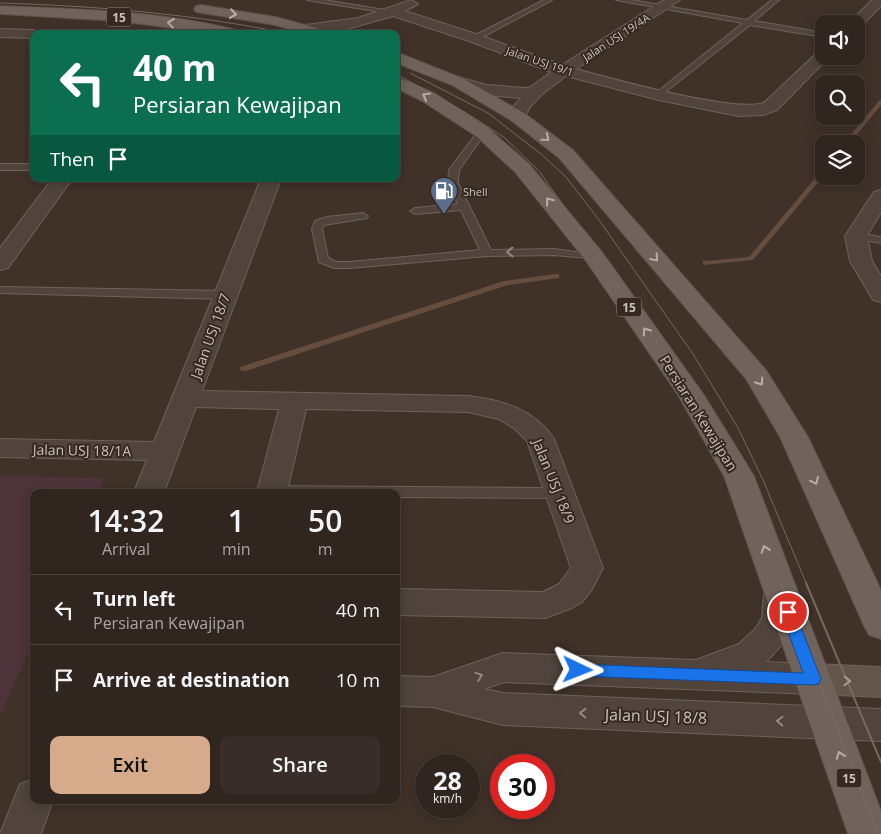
<!DOCTYPE html>
<html lang="en">
<head>
<meta charset="utf-8">
<style>
	:root { --surface:#30251f; --page:#382d28; --text:#f1f3f6; --muted:#a8a5a4; --line:#4b423d; --accent:#d6ab8b }
	body { margin:0; font-family:"Open Sans",sans-serif; background:var(--page); color:var(--text); height:100vh; display:flex; flex-direction:column; font-size:19px; white-space:nowrap }
	* { box-sizing:border-box; margin:0 }
	p { font-size:16px; color:var(--muted) }
	.icon { flex:none; width:28px; height:28px; fill:none; stroke:currentColor; stroke-width:2; stroke-linecap:round; stroke-linejoin:round }
	.map { position:relative; flex:1; overflow:hidden }
	.details { position:absolute; left:30px; top:489px; width:370px; height:315px; display:flex; flex-direction:column; background:var(--surface); border-radius:10px; box-shadow:0 2px 12px #0003,0 0 0 1px var(--line) }
	.details>* { flex:none }
	.top-card { position:absolute; left:30px; top:30px; width:370px; height:152px; border-radius:10px; box-shadow:0 2px 12px #0003,0 0 0 1px var(--line); background:#0b6e4f; color:#fff; overflow:hidden }
	.buttons { position:absolute; left:815px; top:15px; display:grid; gap:10px }
	.buttons a { display:grid; place-items:center; width:50px; height:50px; border-radius:10px; background:var(--surface); box-shadow:0 2px 12px #0003,0 0 0 1px var(--line); font-size:25px }
	.speed { position:absolute; left:415px; top:754px; display:flex; gap:10px; font-size:25px; font-weight:700; text-align:center }
	.speed>* { display:grid; place-content:center; width:65px; height:65px; border-radius:50%; background:var(--surface); box-shadow:0 2px 12px #0003,0 0 0 1px var(--line); line-height:1 }
	.speed small { font-size:12px; font-weight:400 }
	.speed .limit { border:8px solid #d22; background:#fff; color:#111 }
	.pin { position:absolute; display:grid; place-items:center; width:42px; height:42px; color:#fff; margin:-21px; border:2px solid #fff; border-radius:50%; box-shadow:0 1px 5px #0007 }
	.me { position:absolute; width:55px; margin:-28px; rotate:92deg; stroke-linejoin:round; filter:drop-shadow(0 0 4px #0008) }
	.turn { display:flex; align-items:center; gap:18px; height:105px; padding:0 20px; font-size:22px }
	.turn .icon { width:65px; height:65px; stroke-width:2.5 }
	.turn b { display:block; font-size:35px; line-height:42px }
	.then { display:flex; align-items:center; height:48px; padding:0 20px; background:#0003; gap:10px; font-size:19px }
	.eta { display:flex; justify-content:space-evenly; align-items:center; height:85px; text-align:center }
	.eta b { font-size:30px; font-weight:600; line-height:35px }
	.primary-button { display:flex; gap:10px; margin-top:auto; padding:10px 20px }
	.primary-button a { flex:1; height:58px; border-radius:10px; background:var(--accent); color:#111; font-size:20px; font-weight:600; line-height:58px; text-align:center }
	.primary-button a+a { background:var(--page); color:var(--text) }
	ul { padding:0; list-style:none }
	li { display:flex; align-items:center; gap:15px; height:70px; padding:0 20px; border-top:1px solid var(--line) }
	li div { flex:1 }
	li b { display:block; font-size:19px }
	li em { font-style:normal }
	.map>svg:first-child { display:block }
	.green { fill:#4c343a }
	.lines { fill:none; stroke-linecap:round; stroke-linejoin:round }
	.stream { fill:#664d3e; fill-rule:evenodd }
	.lane-casing { stroke:#6e625b; stroke-width:2 }
	.street-casing { stroke:#6e625b; stroke-width:2 }
	.secondary-casing { stroke:#6e625b; stroke-width:2 }
	.primary-casing { stroke:#5a4d47; stroke-width:2 }
	.lane { fill:#50443d; fill-rule:evenodd }
	.street { fill:#50443d; fill-rule:evenodd }
	.secondary { fill:#63554b; fill-rule:evenodd }
	.primary { fill:#70635b; fill-rule:evenodd }
	.tram-far1 { stroke:#77685f; stroke-width:1 }
	.tram { stroke:#77685f; stroke-width:2 }
	.oneway { stroke:#b8ada7 }
	.oneway2 { stroke:#938882 }
	.oneway3 { stroke:#a69b93 }
	.route { fill:#1a73e8; stroke:#114b97 }
	.labels { text-anchor:middle; dominant-baseline:central; stroke-width:4; stroke-linejoin:round; paint-order:stroke }
	.far-street-label { font-size:11px; fill:#cac0ba; stroke:#362922 }
	.far-poi-label { font-size:11px; fill:#cac0ba; stroke:#362922; text-anchor:start }
	.shield { fill:#362922; stroke:#9e938c; stroke-width:1 }
	.shield-label { font-size:12px; font-weight:bold; fill:#cac0ba }
	.street-label { font-size:14px; fill:#cac0ba; stroke:#362922 }
	.near-street-label { font-size:16px; fill:#cac0ba; stroke:#362922 }
</style>
</head>
<body>
<div class="map">
<svg width="881" height="834" viewBox="0 0 881 834">
	<rect width="100%" height="100%" fill="#403129"/>
	<path class="green" d="M0,476L104,478L98,492H34V639L0,716Z"/>
	<g class="lines">
		<g class="stream">
			<path d="M881,100V105L849,144H843L879,101Z"/>
			<path d="M824,169V175L753,260L703,265V261H706L749,257L822,170Z"/>
			<path d="M556,274H559V278L508,285L246,371H243L239,369L240,367L504,281Z"/>
		</g>
		<defs>
			<g id="lane">
				<path d="M307,0H324L397,12L394,14Z"/>
				<path d="M544,0H552L477,40L470,38Z"/>
				<path d="M616,0H631L747,20L772,0H779L754,21L824,33V37L750,25L659,97L655,95L656,93L743,23Z"/>
				<path d="M482,129L486,132L459,170L458,183L491,250L554,249L598,255L600,257L598,259L554,255L487,256L350,268H334L319,262L312,229L315,221L327,217L363,213L368,216L367,218L324,225L322,229L328,258L336,262H350L480,250L461,210L415,214L410,211L415,208L458,204L448,183L449,170L479,130Z"/>
				<rect x="0" y="164" width="34" height="6"/>
				<path d="M856,233L881,237V243L852,238L851,236L852,234Z"/>
				<path d="M0,287L225,291L231,295L225,299L0,293Z"/>
				<path d="M272,486L561,488L566,489L569,493L566,497L561,498L396,497V492H265L267,487Z"/>
			</g>
			<g id="street">
				<path d="M411,0L418,4L405,11L479,35L562,65L664,0H680L576,69C609,78 740,115 765,102L819,51L824,50V56H830L777,110L763,115L738,116L659,100L566,76L541,95L529,108L524,121L518,122L512,121L509,117L513,107L521,98L486,95L452,85L450,82L452,79L458,77L486,85L525,88L531,87L551,72L469,41L393,16L347,29L320,33L301,32L299,29L301,26L306,25L358,18Z"/>
				<path d="M872,0H881V6L860,27L856,28V24H848Z"/>
				<path d="M0,29L34,30L41,34H34V38L0,37Z"/>
				<path d="M52,179H72L8,268L0,270V248Z"/>
				<path d="M261,179H281L202,391L468,396C502,400 534,409 554,439L603,568L591,591L583,601L572,608L545,618L396,615V589L543,592L559,584L571,568L527,441L515,429L499,419L468,412L306,409L287,492H257L279,409L196,407L164,492H134L147,460L0,457V439L154,442Z"/>
				<path d="M881,190V212L867,236L872,261L881,276V302L873,300L850,261L845,236L874,192Z"/>
				<path d="M781,582L793,586C808,614 785,643 766,662L813,664L826,669L831,679L826,689L813,694L504,682L484,689L503,693L881,709V741L503,725L433,707L396,706V676L433,677L503,653L696,660L739,644L756,628L762,618L764,595L769,586Z"/>
				<path d="M34,779V800H53L41,834H0L20,784Z"/>
			</g>
			<path id="secondary" d="M813,664L881,667V697L813,694L800,689L795,679L800,669Z"/>
			<g id="primary">
				<path d="M201,5L276,17L327,31L329,34H305L275,25L196,12L194,9L196,6Z"/>
				<path d="M0,6C81,9 163,11 241,31L243,34H215L119,21L0,14Z"/>
				<path d="M396,52L464,79L524,113L573,150L766,370L808,437L881,590V639L869,635L864,626L780,437L746,379L559,158L512,121L452,85L396,63Z"/>
				<path d="M396,77L434,93L488,128L529,164L602,252L704,395L754,476L881,811V834H848L724,476L678,395L586,261L515,172L476,136L422,101L396,88Z"/>
			</g>
		</defs>
		<use href="#lane" class="lane-casing"/>
		<use href="#street" class="street-casing"/>
		<use href="#secondary" class="secondary-casing"/>
		<use href="#primary" class="primary-casing"/>
		<use href="#lane" class="lane"/>
		<use href="#street" class="street"/>
		<use href="#secondary" class="secondary"/>
		<use href="#primary" class="primary"/>
		<g class="tram-far1">
			<path d="M0,3C98,6 194,14 290,34"/>
			<path d="M410,73L488,113L541,154L566,177L599,220L693,354L738,428L763,480L807,585"/>
			<path d="M396,74L468,114L505,138L540,172L695,397L750,503L782,585"/>
		</g>
		<g class="tram">
			<path d="M781,583L878,834"/>
			<path d="M806,583L881,762"/>
		</g>
	</g>
	<defs><path id="oneway-chevron" d="M-2-3.5L2.5 0L-2 3.5" fill="none" stroke-width="1.6" stroke-linecap="round" stroke-linejoin="round" transform="scale(1.25)"/></defs>
	<g class="oneway">
		<use href="#oneway-chevron" transform="translate(233 14) rotate(8)"/>
		<use href="#oneway-chevron" transform="translate(171 23) rotate(-173)"/>
		<use href="#oneway-chevron" transform="translate(426 96) rotate(-151)"/>
		<use href="#oneway-chevron" transform="translate(546 138) rotate(39)"/>
		<use href="#oneway-chevron" transform="translate(549 201) rotate(-129)"/>
		<use href="#oneway-chevron" transform="translate(655 258) rotate(49)"/>
		<use href="#oneway-chevron" transform="translate(646 331) rotate(-125)"/>
		<use href="#oneway-chevron" transform="translate(760 382) rotate(57)"/>
		<use href="#oneway-chevron" transform="translate(815 481) rotate(65)"/>
		<use href="#oneway-chevron" transform="translate(765 549) rotate(-109)"/>
		<use href="#oneway-chevron" transform="translate(840 755) rotate(-110)"/>
	</g>
	<g class="oneway2">
		<use href="#oneway-chevron" transform="translate(510 252) rotate(179)"/>
		<use href="#oneway-chevron" transform="translate(479 676) rotate(-19)"/>
		<use href="#oneway-chevron" transform="translate(583 713) rotate(-178)"/>
		<use href="#oneway-chevron" transform="translate(780 721) rotate(-178)"/>
	</g>
	<use class="oneway3" href="#oneway-chevron" transform="translate(847 681) rotate(2)"/>
	<path class="route" d="M788,606L793,608L795,612L821,679L819,684L813,685L578,676L573,675L571,670L573,666L578,664L803,673L781,612L783,608Z"/>
	<defs>
		<symbol id="fuel-pin" viewBox="-11 -11 22 30"><path d="M0 17L-7.5 6A9.5 9.5 0 1 1 7.5 6Z" fill="#5c6f8a" stroke="#362922"/><path d="M-5.5-6h7V0h2V4h1.3V-2.5L3-4.5l.8-.8L6-3V5H2.5V1h-1V6h-7ZM-4.2-4.7v3.2H.2V-4.7Z" fill="#fff"/></symbol>
	</defs>
	<g fill-rule="evenodd">
		<use href="#fuel-pin" x="428" y="175" width="32" height="43"/>
	</g>
	<g class="labels">
		<g class="far-street-label">
			<text transform="translate(616 37) rotate(-33)">Jalan USJ 19/4A</text>
			<text transform="translate(540 61) rotate(19)">Jalan USJ 19/1</text>
		</g>
		<g class="far-poi-label">
			<text x="463" y="191">Shell</text>
		</g>
		<g class="shield">
			<rect x="106.5" y="7.5" width="25" height="19" rx="4"/>
			<rect x="616.5" y="297.5" width="25" height="19" rx="4"/>
			<rect x="836.5" y="768.5" width="25" height="19" rx="4"/>
		</g>
		<g class="shield-label">
			<text x="119" y="17">15</text>
			<text x="629" y="307">15</text>
			<text x="849" y="778">15</text>
		</g>
		<g class="street-label">
			<text transform="translate(210 336) rotate(-70)">Jalan USJ 18/7</text>
			<text transform="translate(699 413) rotate(58)">Persiaran Kewajipan</text>
			<text transform="translate(82 450) rotate(1)">Jalan USJ 18/1A</text>
			<text transform="translate(554 481) rotate(68)">Jalan USJ 18/9</text>
		</g>
		<g class="near-street-label">
			<text transform="translate(656 716) rotate(2)">Jalan USJ 18/8</text>
		</g>
	</g>
</svg>
<div class="buttons">
<a><svg class="icon" aria-label="sound" viewBox="0 0 24 24"><path d="M4 9h4l5-4v14l-5-4H4zM17 9q2 3 0 6"/></svg></a>
<a><svg class="icon" aria-label="search" viewBox="0 0 24 24"><circle cx="10" cy="10" r="6"/><path d="M15 15l6 6"/></svg></a>
<a><svg class="icon" aria-label="layers" viewBox="0 0 24 24"><path d="M12 4l9 5-9 5-9-5zM3 14l9 5 9-5"/></svg></a>
</div>
<div class="speed"><div>28<small>km/h</small></div><div class="limit">30</div></div>
<div class="pin" style="left:788px;top:612px;background:#d93025"><svg class="icon" aria-label="arrive" viewBox="0 0 24 24"><path d="M6 21V4h12l-3 4 3 4H6"/></svg></div>
<svg class="me" style="left:578px;top:670px" viewBox="-20 -20 40 40"><path d="M0-17L14 15 0 8-14 15z" fill="#1a73e8" stroke="#fff" stroke-width="4"/></svg>
<div class="top-card">
<div class="turn"><svg class="icon" aria-label="left" viewBox="0 0 24 24"><path d="M17 20v-9H6M10 6l-5 5 5 5"/></svg><div><b>40 m</b>Persiaran Kewajipan</div></div>
<div class="then">Then<svg class="icon" aria-label="arrive" viewBox="0 0 24 24"><path d="M6 21V4h12l-3 4 3 4H6"/></svg></div>
</div>
<section class="details">
<div class="eta">
<div><b>14:32</b><p>Arrival</p></div>
<div><b>1</b><p>min</p></div>
<div><b>50</b><p>m</p></div>
</div>
<ul>
<li><svg class="icon" aria-label="left" viewBox="0 0 24 24"><path d="M17 20v-9H6M10 6l-5 5 5 5"/></svg><div><b>Turn left</b><p>Persiaran Kewajipan</p></div><em>40 m</em></li>
<li><svg class="icon" aria-label="arrive" viewBox="0 0 24 24"><path d="M6 21V4h12l-3 4 3 4H6"/></svg><div><b>Arrive at destination</b></div><em>10 m</em></li>
</ul>
<div class="primary-button"><a>Exit</a><a>Share</a></div>
</section>
</div>
</body>
</html>
